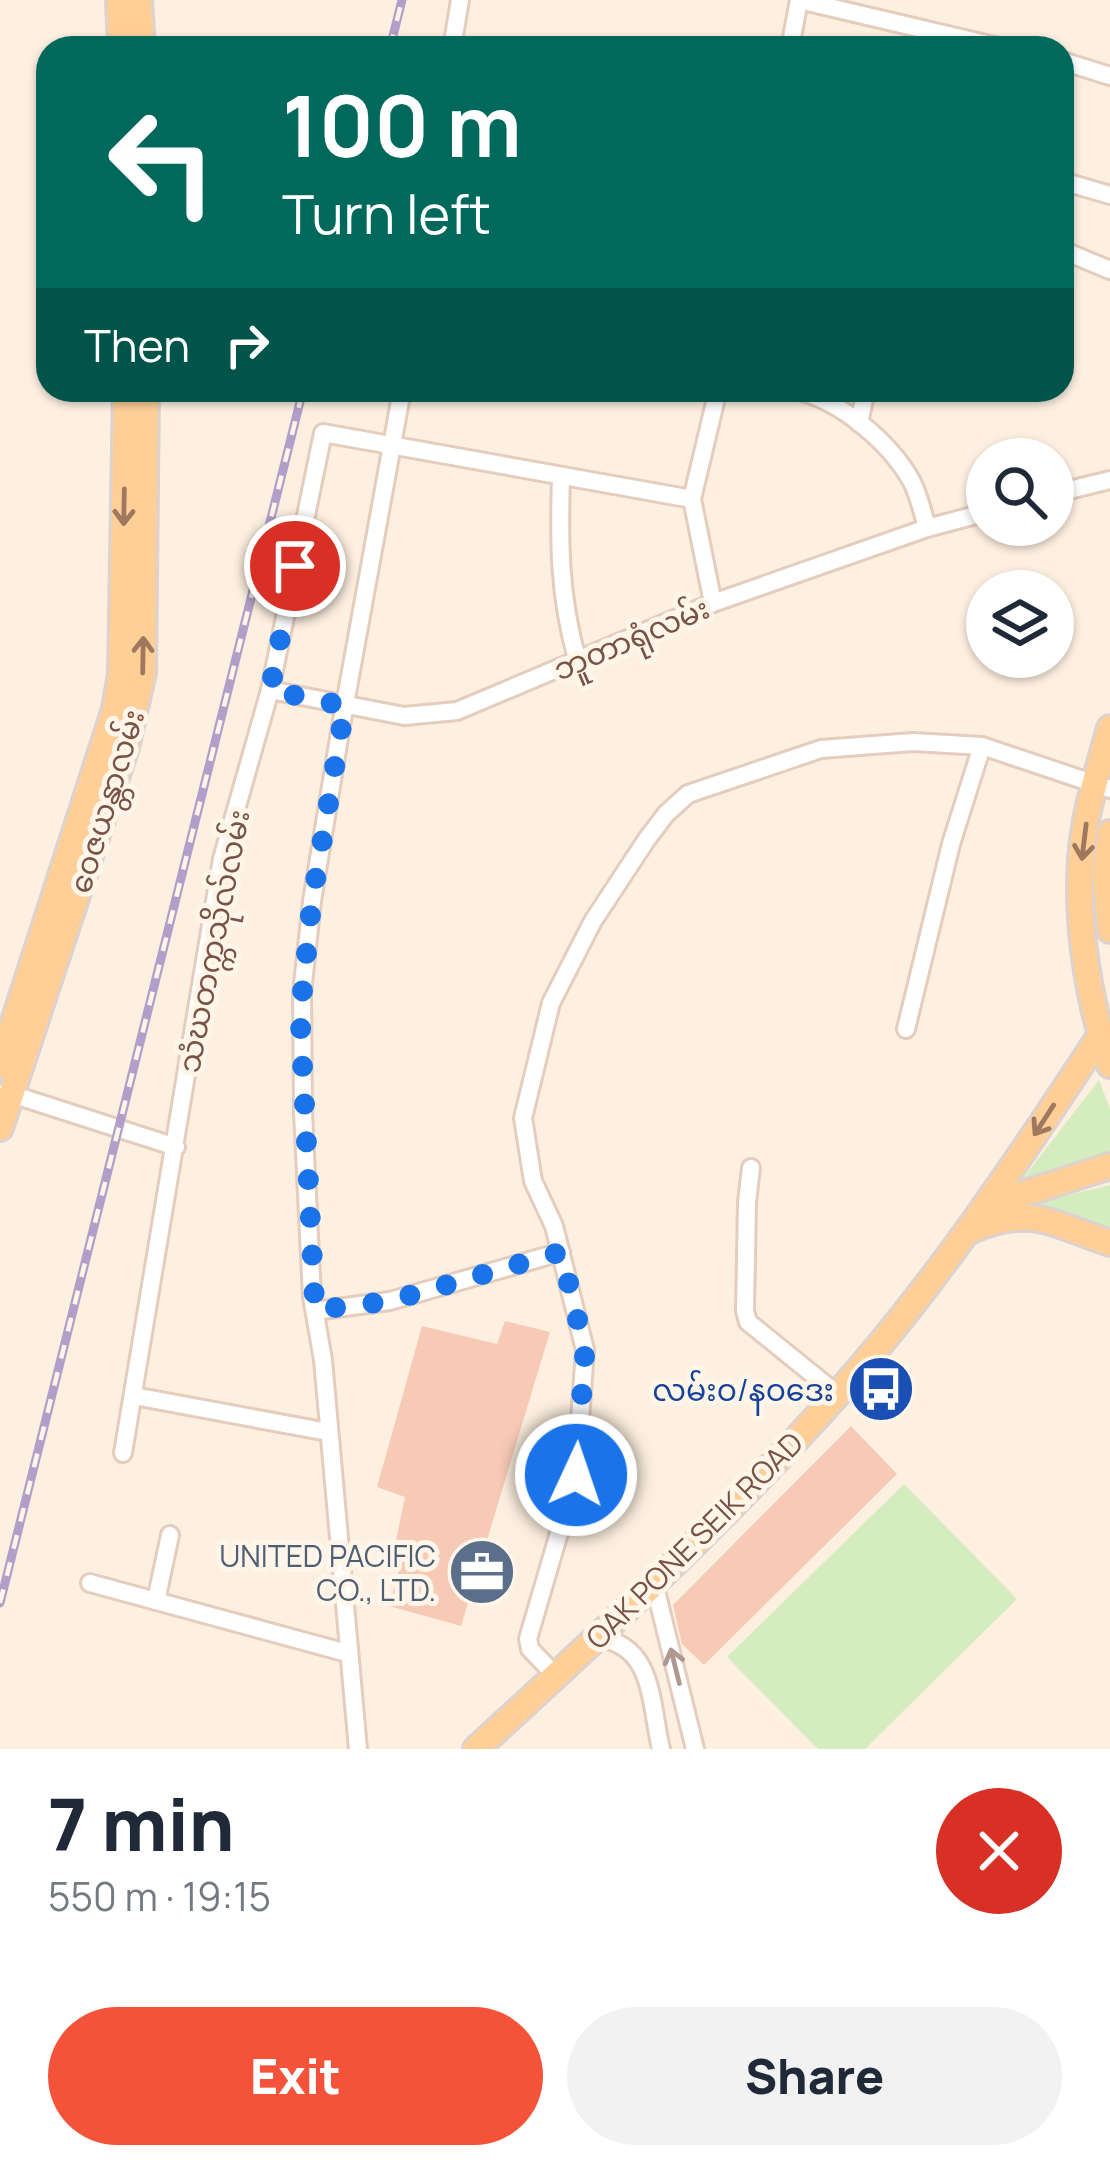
<!DOCTYPE html>
<html lang="en">
<head>
<meta charset="utf-8">
<style>
	:root { --surface:#fff; --page:#f2f2f3; --text:#1f2937; --muted:#747a83; --accent:#f55339 }
	body { margin:0; font-family:Manrope,"Noto Sans Myanmar",sans-serif; background:var(--page); color:var(--text); height:100vh; display:flex; flex-direction:column; font-size:45px; white-space:nowrap }
	* { box-sizing:border-box; margin:0 }
	p { font-size:39px; color:var(--muted) }
	.icon { flex:none; width:66px; height:66px; fill:none; stroke:currentColor; stroke-width:2; stroke-linecap:round; stroke-linejoin:round }
	.map { position:relative; height:1749px; overflow:hidden }
	.drawer { display:flex; flex-direction:column; background:var(--surface); flex:1 }
	.drawer>* { flex:none }
	.banner { position:absolute; left:36px; top:36px; width:1038px; height:366px; border-radius:36px; box-shadow:0 3px 9px #0004; background:#00695c; color:#fff; overflow:hidden }
	.tools { position:absolute; left:966px; top:438px; display:grid; gap:24px }
	.tools a { display:grid; place-items:center; width:108px; height:108px; border-radius:50%; background:var(--surface); box-shadow:0 3px 9px #0004; font-size:60px }
	.pin { position:absolute; display:grid; place-items:center; width:102px; height:102px; color:#fff; margin:-51px; border:6px solid #fff; border-radius:50%; box-shadow:0 3px 12px #0007 }
	.me { position:absolute; width:132px; margin:-66px; rotate:3deg; stroke-linejoin:round; filter:drop-shadow(0 0 9px #0008) }
	.turn { display:flex; align-items:center; gap:42px; height:252px; padding:0 48px; font-size:54px }
	.turn .icon { width:156px; height:156px; stroke-width:2.5 }
	.turn b { display:block; font-size:84px; line-height:102px }
	.then { display:flex; align-items:center; height:114px; padding:0 48px; background:#0003; gap:24px; font-size:45px }
	.round { display:grid; place-items:center; flex:none; width:126px; height:126px; border-radius:63px; background:var(--page) }
	.headline { display:flex; align-items:center; justify-content:space-between; height:204px; padding:0 48px }
	h1 { font-size:72px; font-weight:800; line-height:90px }
	.button { display:flex; gap:24px; margin-top:auto; padding:24px 48px }
	.button a { flex:1; height:138px; border-radius:72px; background:var(--accent); color:#fff; font-size:48px; font-weight:800; line-height:138px; text-align:center }
	.button a+a { background:var(--page); color:var(--text) }
	.map>svg:first-child { display:block }
	.green { fill:#d5edbe }
	.building { fill:#f7cab6 }
	.lines { fill:none; stroke-linecap:round; stroke-linejoin:round }
	.minor-casing { stroke:#e5cdbe; stroke-width:22 }
	.primary-casing { stroke:#dcd2cf; stroke-width:30 }
	.minor { stroke:#fff; stroke-width:16 }
	.primary { stroke:#ffcf97; stroke-width:24 }
	.rail-casing { stroke:#b29fc9; stroke-width:9 }
	.rail { stroke:#fff5e9; stroke-width:4.5; stroke-dasharray:14; stroke-linecap:butt }
	.oneway { stroke:#a0785e }
	.oneway2 { stroke:#ae988f }
	.route { stroke:#1a73e8; stroke-width:21; stroke-dasharray:0 37.8 }
	.labels { text-anchor:middle; dominant-baseline:central; stroke-width:10; stroke-linejoin:round; paint-order:stroke }
	.street-label { font-size:30px; fill:#785345; stroke:#fff5e9 }
	.transit-label { font-size:30px; fill:#164399; stroke:#fff5e9; text-anchor:end }
	.service-label { font-size:30px; fill:#4e5e75; stroke:#fff5e9; text-anchor:end }
</style>
</head>
<body>
<div class="map">
<svg width="1110" height="1749" viewBox="0 0 1110 1749">
	<rect width="100%" height="100%" fill="#fef0e1"/>
	<g class="green">
		<path d="M1099,1080L1110,1109V1151L1021,1181Z"/>
		<path d="M1110,1185V1227L1034,1203Z"/>
		<path d="M904,1484L1017,1599L865,1749H818L727,1657Z"/>
	</g>
	<g class="building">
		<path d="M505,1321L550,1332L461,1626L389,1606L401,1563L392,1559L405,1497L377,1487L422,1326L497,1344Z"/>
		<path d="M851,1426L897,1474L704,1665L682,1644L673,1605Z"/>
	</g>
	<g class="lines">
		<defs>
			<g id="minor">
				<path d="M452,48L460,0"/>
				<path d="M790,48L799,0L1003,48"/>
				<path d="M1062,61L1110,76"/>
				<path d="M1062,181L1110,195"/>
				<path d="M1062,250L1110,270"/>
				<path d="M794,390C839,399 890,442 912,482C919,496 923,513 927,528"/>
				<path d="M859,423L866,390"/>
				<path d="M561,476C559,542 559,595 577,659"/>
				<path d="M1053,494L1110,480"/>
				<path d="M713,603L692,499L718,390"/>
				<path d="M270,690L404,716L457,711L713,603L927,528L987,512"/>
				<path d="M906,1029L951,844L982,746"/>
				<path d="M5,1092L176,1147"/>
				<path d="M751,1168L747,1202L745,1311L748,1322L837,1394"/>
				<path d="M315,1311L390,1301L561,1252"/>
				<path d="M134,1396L328,1432"/>
				<path d="M123,1453L222,859L270,690L323,433L692,499"/>
				<path d="M90,1583L347,1653"/>
				<path d="M654,1583L695,1749"/>
				<path d="M156,1601L170,1535"/>
				<path d="M599,1638C654,1646 650,1702 661,1749"/>
				<path d="M556,1676L530,1649L528,1639L576,1475L585,1350L554,1226L533,1181L523,1118L551,1003L593,921L647,839L666,814L688,794L821,749L913,742L982,746L1110,789"/>
				<path d="M358,1749L323,1360L312,1297L303,1112L302,993L312,901L341,726L402,390"/>
			</g>
			<g id="primary">
				<path d="M119,0L121,48"/>
				<path d="M139,0L142,48"/>
				<path d="M1110,728C1101,761 1090,794 1085,827C1072,903 1086,992 1110,1065"/>
				<path d="M1110,833L1105,873L1110,930"/>
				<path d="M0,1065L115,709L121,674L126,390"/>
				<path d="M0,1128L126,747L143,673L146,390"/>
				<path d="M988,1205L1110,1166"/>
				<path d="M969,1231C1031,1204 1050,1223 1110,1243"/>
				<path d="M476,1749C600,1636 723,1522 835,1397C935,1285 1018,1161 1100,1036"/>
			</g>
		</defs>
		<use href="#minor" class="minor-casing"/>
		<use href="#primary" class="primary-casing"/>
		<use href="#minor" class="minor"/>
		<use href="#primary" class="primary"/>
		<defs>
			<g id="rail">
				<path d="M390,48L402,0"/>
				<path d="M0,1603L303,390"/>
			</g>
		</defs>
		<use href="#rail" class="rail-casing"/>
		<use href="#rail" class="rail"/>
	</g>
	<defs><path id="oneway-shaft" d="M-6 0H5M1.5-3L5.5 0L1.5 3" fill="none" stroke-width="1.6" stroke-linecap="round" stroke-linejoin="round" transform="scale(3)"/></defs>
	<g class="oneway">
		<use href="#oneway-shaft" transform="translate(124 507) rotate(91)"/>
		<use href="#oneway-shaft" transform="translate(143 655) rotate(-89)"/>
		<use href="#oneway-shaft" transform="translate(1084 842) rotate(97)"/>
		<use href="#oneway-shaft" transform="translate(1044 1120) rotate(123)"/>
	</g>
	<use class="oneway2" href="#oneway-shaft" transform="translate(675 1666) rotate(-104)"/>
	<g class="lines">
		<path class="route" d="M295,566L270,690L345,706L312,901L300,1015L315,1310L390,1301L561,1252L585,1350L576,1475"/>
	</g>
	<defs>
		<symbol id="bus-disc" viewBox="-11 -11 22 22"><circle r="9.5" fill="#1a4fb4" stroke="#fff5e9"/><path d="M-5-6H5V4H4V6H2V4H-2V6H-4V4H-5ZM-3.5-4V0h7V-4ZM-3.5 1.2v1.5H-2V1.2ZM2 1.2v1.5H3.5V1.2Z" fill="#fff"/></symbol>
		<symbol id="office-disc" viewBox="-11 -11 22 22"><circle r="9.5" fill="#5c6f8a" stroke="#fff5e9"/><path d="M-6-3h4V-5.5h4V-3h4V5H-6ZM-1-4.5V-3h2v-1.5ZM-6 0V1H6V0Z" fill="#fff"/></symbol>
	</defs>
	<g fill-rule="evenodd">
		<use href="#bus-disc" x="843" y="1351" width="76" height="76"/>
		<use href="#office-disc" x="444" y="1534" width="76" height="76"/>
	</g>
	<g class="labels">
		<g class="street-label">
			<text transform="translate(631 638) rotate(-23)">ဘူတာရုံလမ်း</text>
			<text transform="translate(106 801) rotate(-73)">ဝေဇယန္တာလမ်း</text>
			<text transform="translate(213 941) rotate(-79)">သံဃတက္ကသိုလ်လမ်း</text>
			<text transform="translate(694 1540) rotate(-45)">OAK PONE SEIK ROAD</text>
		</g>
		<g class="transit-label">
			<text x="834" y="1389">လမ်းဝ/နဝဒေး</text>
		</g>
		<g class="service-label">
			<text x="436" y="1555">UNITED PACIFIC<tspan x="436" dy="34">CO., LTD.</tspan></text>
		</g>
	</g>
</svg>
<div class="tools">
<a><svg class="icon" aria-label="search" viewBox="0 0 24 24"><circle cx="10" cy="10" r="6"/><path d="M15 15l6 6"/></svg></a>
<a><svg class="icon" aria-label="layers" viewBox="0 0 24 24"><path d="M12 4l9 5-9 5-9-5zM3 14l9 5 9-5"/></svg></a>
</div>
<div class="pin" style="left:295px;top:566px;background:#d93025"><svg class="icon" aria-label="arrive" viewBox="0 0 24 24"><path d="M6 21V4h12l-3 4 3 4H6"/></svg></div>
<svg class="me" style="left:576px;top:1475px" viewBox="-20 -20 40 40"><circle r="17" fill="#1a73e8" stroke="#fff" stroke-width="3"/><path d="M0-11L8 9 0 5-8 9z" fill="#fff"/></svg>
<div class="banner">
<div class="turn"><svg class="icon" aria-label="left" viewBox="0 0 24 24"><path d="M17 20v-9H6M10 6l-5 5 5 5"/></svg><div><b>100 m</b>Turn left</div></div>
<div class="then">Then<svg class="icon" aria-label="right" viewBox="0 0 24 24"><path d="M7 20v-9h11M14 6l5 5-5 5"/></svg></div>
</div>
</div>
<section class="drawer">
<div class="headline"><div><h1>7 min</h1><p>550 m · 19:15</p></div><a class="round" style="background:#d93025;color:#fff"><svg class="icon" aria-label="close" viewBox="0 0 24 24"><path d="M6 6l12 12M18 6L6 18"/></svg></a></div>
<div class="button"><a>Exit</a><a>Share</a></div>
</section>
</body>
</html>
